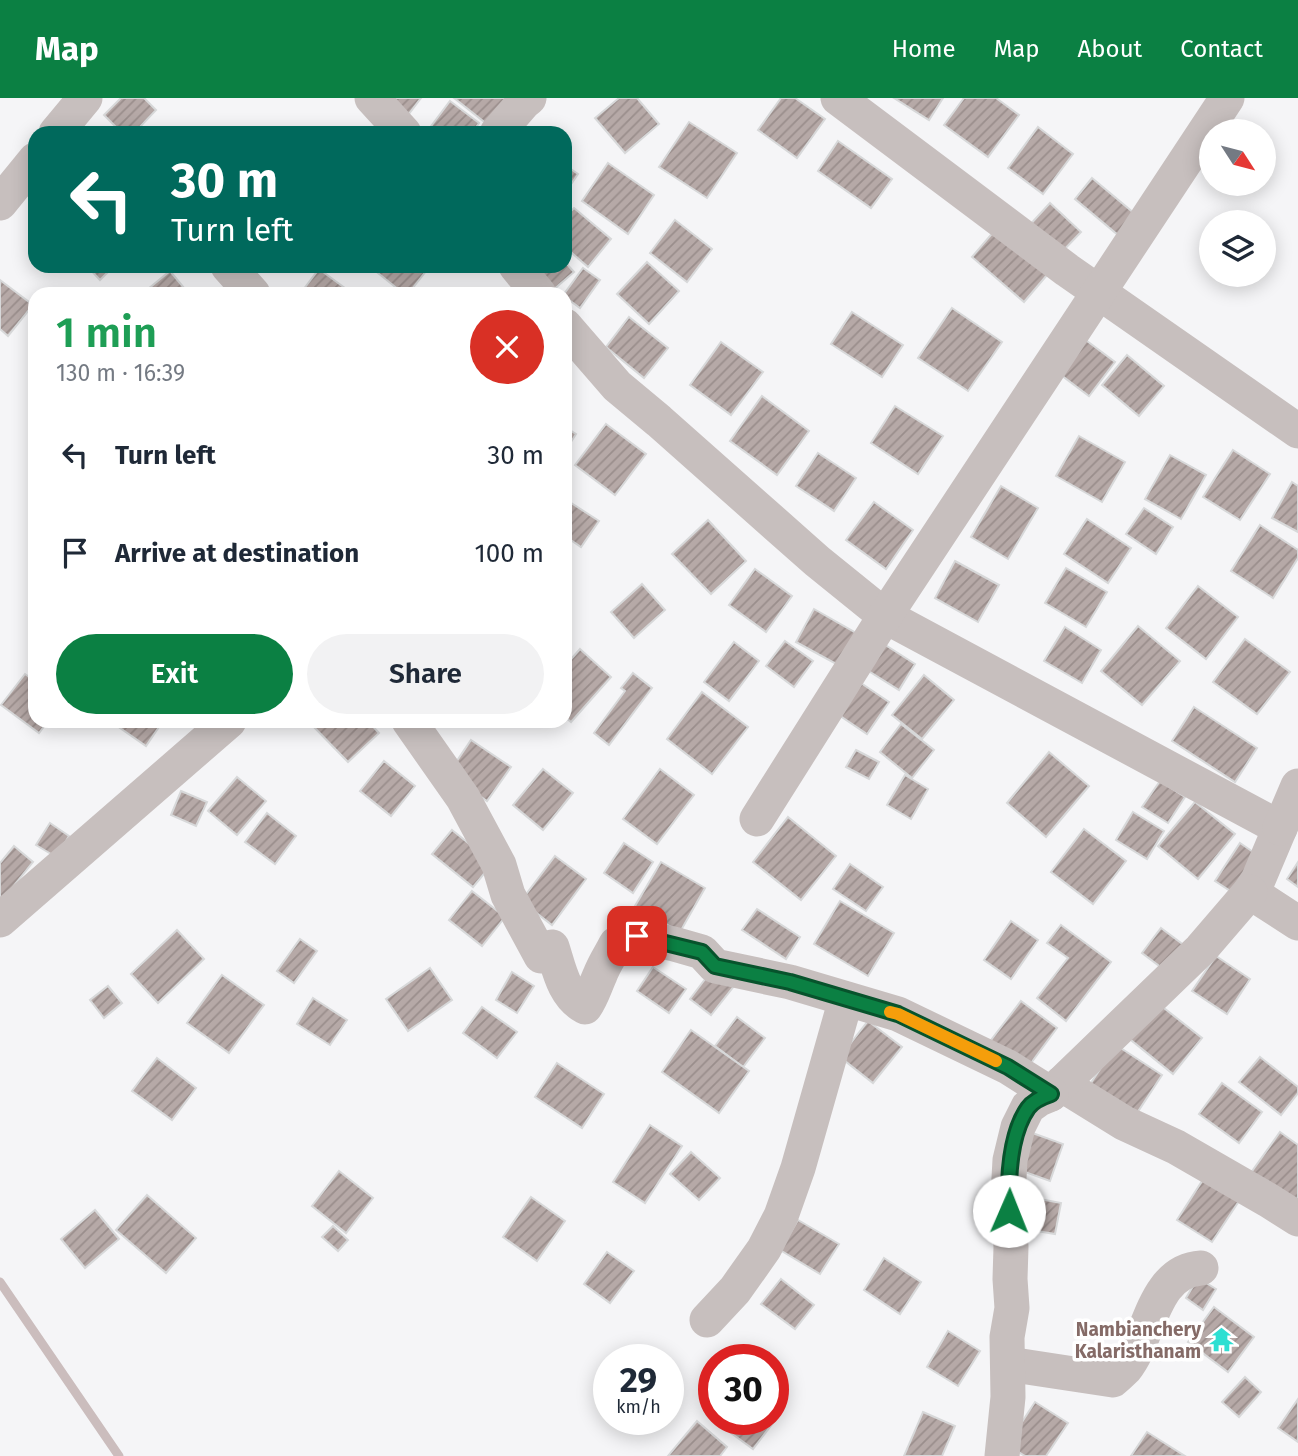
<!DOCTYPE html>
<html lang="en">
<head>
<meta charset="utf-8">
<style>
	:root { --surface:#fff; --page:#f2f2f3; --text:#1f2937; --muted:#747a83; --accent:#0b8043 }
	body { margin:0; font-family:"Fira Sans",sans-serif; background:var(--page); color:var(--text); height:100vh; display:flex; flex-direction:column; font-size:26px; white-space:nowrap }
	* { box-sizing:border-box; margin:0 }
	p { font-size:23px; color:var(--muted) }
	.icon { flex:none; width:38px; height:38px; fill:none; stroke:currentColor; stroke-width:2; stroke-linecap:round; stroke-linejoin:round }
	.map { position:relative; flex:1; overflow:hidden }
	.sheet { position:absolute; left:28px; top:189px; width:544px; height:441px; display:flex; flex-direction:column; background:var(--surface); border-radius:21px; box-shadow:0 4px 18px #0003 }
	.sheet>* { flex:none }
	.guide { position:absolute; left:28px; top:28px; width:544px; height:147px; border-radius:21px; box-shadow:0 4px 18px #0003; background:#00695c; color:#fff; overflow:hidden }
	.needle { width:46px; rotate:126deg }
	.controls { position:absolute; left:1199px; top:21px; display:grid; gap:14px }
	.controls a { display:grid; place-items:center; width:77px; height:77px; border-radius:50%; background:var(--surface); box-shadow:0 4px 18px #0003; font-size:35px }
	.speed { position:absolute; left:593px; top:1246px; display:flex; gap:14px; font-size:35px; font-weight:700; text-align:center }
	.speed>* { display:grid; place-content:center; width:91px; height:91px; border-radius:50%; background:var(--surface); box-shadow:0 4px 18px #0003; line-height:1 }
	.speed small { font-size:18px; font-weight:400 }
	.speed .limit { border:10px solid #d22; background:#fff; color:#111 }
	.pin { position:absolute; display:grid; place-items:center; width:60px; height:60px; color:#fff; margin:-30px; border-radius:14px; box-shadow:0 4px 10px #0006 }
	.me { position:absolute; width:77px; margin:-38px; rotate:1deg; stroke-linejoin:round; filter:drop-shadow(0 0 5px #0008) }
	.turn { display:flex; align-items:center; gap:24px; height:147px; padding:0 28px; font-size:32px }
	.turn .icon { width:91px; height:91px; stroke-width:2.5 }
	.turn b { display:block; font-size:49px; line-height:60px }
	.round { display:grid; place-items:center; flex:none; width:74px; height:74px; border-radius:37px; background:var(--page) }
	.overview { display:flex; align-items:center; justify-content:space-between; height:119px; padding:0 28px }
	h1 { font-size:42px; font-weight:600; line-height:52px; color:#1e9e55 }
	.action { display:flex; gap:14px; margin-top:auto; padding:14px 28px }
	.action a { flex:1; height:80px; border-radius:42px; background:var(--accent); color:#fff; font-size:28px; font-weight:600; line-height:80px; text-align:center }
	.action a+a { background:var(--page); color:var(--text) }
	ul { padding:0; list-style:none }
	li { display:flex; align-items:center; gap:21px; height:98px; padding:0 28px }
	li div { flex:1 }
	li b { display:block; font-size:26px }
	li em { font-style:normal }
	header { display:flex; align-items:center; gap:42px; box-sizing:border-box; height:98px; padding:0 35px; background:var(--accent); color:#fff }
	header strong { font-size:33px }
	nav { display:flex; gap:38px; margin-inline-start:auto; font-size:24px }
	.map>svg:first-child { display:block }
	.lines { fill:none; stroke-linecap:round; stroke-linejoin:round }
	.stream { stroke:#cbbdbd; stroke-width:9 }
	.building { fill:url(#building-hatch); stroke:#d7d8d9; stroke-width:2 }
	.minor { stroke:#c7bfbe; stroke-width:35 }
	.route-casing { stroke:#07532c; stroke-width:18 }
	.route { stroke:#0b8043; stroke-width:12 }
	.slow { stroke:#f59e0b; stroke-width:12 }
	.labels { text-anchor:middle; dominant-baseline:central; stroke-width:7; stroke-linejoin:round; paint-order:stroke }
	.poi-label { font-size:19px; font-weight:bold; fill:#856b67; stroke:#fff; text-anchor:end }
</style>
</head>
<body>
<header>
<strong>Map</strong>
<nav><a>Home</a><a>Map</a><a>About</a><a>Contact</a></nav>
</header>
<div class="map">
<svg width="1298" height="1358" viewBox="0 0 1298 1358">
	<defs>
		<pattern id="building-hatch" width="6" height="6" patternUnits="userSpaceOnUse" patternTransform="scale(1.75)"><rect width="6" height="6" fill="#b6a9a7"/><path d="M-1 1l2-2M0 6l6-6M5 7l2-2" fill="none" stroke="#9a8e8c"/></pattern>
	</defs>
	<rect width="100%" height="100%" fill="#f5f5f7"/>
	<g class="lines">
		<path class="stream" d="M0,1184L119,1358"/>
	</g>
	<g class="building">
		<path d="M121,0H144L156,12L134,35H122L104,17Z"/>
		<path d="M387,0H421L408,17Z"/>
		<path d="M454,0H515L492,30Z"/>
		<path d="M619,0H637L659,26L625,55L595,20Z"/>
		<path d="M781,0H795L825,21L797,60L758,32Z"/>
		<path d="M894,0H943L929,22Z"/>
		<path d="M964,0H996L1019,17L988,59L944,27Z"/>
		<path d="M450,3L479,25L472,35H426Z"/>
		<path d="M689,24L737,55L707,100L659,69Z"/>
		<path d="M1038,29L1073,56L1043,96L1008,70Z"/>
		<path d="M838,43L892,81L871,110L818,73Z"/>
		<path d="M608,65L654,97L628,136L582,103Z"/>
		<path d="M565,67L578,76L565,95Z"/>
		<path d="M1092,80L1141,121L1124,142L1075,101Z"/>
		<path d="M1050,105L1081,134L1057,159L1027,130Z"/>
		<path d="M574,110L611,141L588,169L565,149V119Z"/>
		<path d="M675,122L712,151L687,184L650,155Z"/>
		<path d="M1002,124L1053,170L1024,204L972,159Z"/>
		<path d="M565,164L574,174L553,192L532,168H565Z"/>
		<path d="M647,164L679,193L649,226L617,196Z"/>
		<path d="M87,168H114L100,182Z"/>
		<path d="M376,168H430L408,196H404L373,171Z"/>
		<path d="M583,170L600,182L580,210L565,199V196H564Z"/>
		<path d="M319,171L353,196H300Z"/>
		<path d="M170,173L189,196H142Z"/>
		<path d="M0,182L33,207L8,238L0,231Z"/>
		<path d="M952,210L1002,244L968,293L918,260Z"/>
		<path d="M852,214L903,247L882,279L831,246Z"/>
		<path d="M629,219L668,250L644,280L606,249Z"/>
		<path d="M1079,237L1115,264L1089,298L1053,271Z"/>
		<path d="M721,244L763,274L731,317L690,287Z"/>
		<path d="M1127,257L1164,288L1139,318L1102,287Z"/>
		<path d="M762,298L809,333L777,377L730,343Z"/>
		<path d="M895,308L943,338L918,376L871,345Z"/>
		<path d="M606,326L646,356L615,397L575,367Z"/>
		<path d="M565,329L576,336L565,353Z"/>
		<path d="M1079,338L1125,364L1102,404L1056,378Z"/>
		<path d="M1233,352L1270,376L1240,422L1203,399Z"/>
		<path d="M818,355L856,380L834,413L796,388Z"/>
		<path d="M1170,357L1206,377L1181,421L1145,401Z"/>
		<path d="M1292,384L1298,388V434L1272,420Z"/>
		<path d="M1001,388L1038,410L1008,461L971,439Z"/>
		<path d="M565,401L599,423L581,449L565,438Z"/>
		<path d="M874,404L913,432L886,471L846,442Z"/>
		<path d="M1144,410L1173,429L1156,456L1126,436Z"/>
		<path d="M1087,421L1131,450L1108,485L1064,456Z"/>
		<path d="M708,422L746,463L711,496L672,456Z"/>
		<path d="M1260,427L1298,452V460L1273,500L1231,473Z"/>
		<path d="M955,463L999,487L978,524L935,500Z"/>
		<path d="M1066,470L1107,494L1086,529L1045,505Z"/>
		<path d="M755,471L792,498L766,534L729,507Z"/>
		<path d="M642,486L665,512L634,540L611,514Z"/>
		<path d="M1198,488L1238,519L1206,561L1166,530Z"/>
		<path d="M814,511L856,535L838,567L796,544Z"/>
		<path d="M1138,528L1180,563L1142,607L1101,573Z"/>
		<path d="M1065,529L1101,552L1082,585L1044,563Z"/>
		<path d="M876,541L915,566L899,592L859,567Z"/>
		<path d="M1245,541L1290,574L1257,616L1213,584Z"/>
		<path d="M785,543L813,563L794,589L766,568Z"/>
		<path d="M734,544L759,563L729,603L704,584Z"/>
		<path d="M580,551L611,579L571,624L565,619V568Z"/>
		<path d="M633,575L652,590L609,647L594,635L625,593L621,590Z"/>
		<path d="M25,576L35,583V623H48L39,635L1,607Z"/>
		<path d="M924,577L954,602L922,641L892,617Z"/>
		<path d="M852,579L889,604L867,636L830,611Z"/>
		<path d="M702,594L748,629L712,676L667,641Z"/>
		<path d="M1194,609L1257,650L1235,684L1172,643Z"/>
		<path d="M110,623H163L146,648Z"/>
		<path d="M308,623H368L379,635L348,664Z"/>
		<path d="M901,626L934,652L912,680L880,654Z"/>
		<path d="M471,642L511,669L487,703L448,676Z"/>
		<path d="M856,652L879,664L869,681L846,669Z"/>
		<path d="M1049,654L1089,688L1046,739L1007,705Z"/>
		<path d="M384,663L415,688L391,718L360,693Z"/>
		<path d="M543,671L573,695L543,732L513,707Z"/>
		<path d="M660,671L694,697L657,746L623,721Z"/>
		<path d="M905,677L928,691L911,721L887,707Z"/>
		<path d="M237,679L266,703L237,737L208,713Z"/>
		<path d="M1160,683L1185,699L1168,725L1142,709Z"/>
		<path d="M181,693L207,704L196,728L171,717Z"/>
		<path d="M1195,704L1235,736L1198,781L1158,748Z"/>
		<path d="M1133,714L1164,733L1147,761L1116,742Z"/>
		<path d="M267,715L296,738L275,766L245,744Z"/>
		<path d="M788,719L836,758L801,802L753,764Z"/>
		<path d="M50,725L69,738L56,759L36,747Z"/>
		<path d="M1084,731L1126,763L1093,806L1051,774Z"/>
		<path d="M452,732L493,765L473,789L432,756Z"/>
		<path d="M624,745L653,764L633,795L604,775Z"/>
		<path d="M1240,745L1256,756L1232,794L1215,783Z"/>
		<path d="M14,748L33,764L0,805V765Z"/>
		<path d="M555,758L586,781L552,827L521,803Z"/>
		<path d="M661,764L705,790L680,834L635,808Z"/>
		<path d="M1298,764V789L1287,781Z"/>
		<path d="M850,766L883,789L866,813L833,791Z"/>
		<path d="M472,793L505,819L482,848L449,822Z"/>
		<path d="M840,803L894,835L868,878L814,846Z"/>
		<path d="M757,811L800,839L786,861L742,832Z"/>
		<path d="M1011,823L1038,842L1011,881L984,862Z"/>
		<path d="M1061,827L1111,864L1066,923L1037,900L1068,860L1047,845Z"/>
		<path d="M1161,830L1185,848L1166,873L1142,855Z"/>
		<path d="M177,832L204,861L158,905L131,876Z"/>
		<path d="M300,841L317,853L294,885L277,873Z"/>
		<path d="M1216,858L1250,881L1227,916L1192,893Z"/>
		<path d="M715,868L734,888L711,917L690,901Z"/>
		<path d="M653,869L686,891L669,915L637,893Z"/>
		<path d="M430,870L452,902L408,933L386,901Z"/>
		<path d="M512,874L534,888L517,915L496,902Z"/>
		<path d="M222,877L264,907L229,955L187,925Z"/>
		<path d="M108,888L122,905L104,920L90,902Z"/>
		<path d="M313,900L347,922L330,947L297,926Z"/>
		<path d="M1021,903L1057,930L1025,973L988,946Z"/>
		<path d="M1155,903L1202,940L1173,976L1126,938Z"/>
		<path d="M482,909L517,934L497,960L463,935Z"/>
		<path d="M737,919L765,940L743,969L715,948Z"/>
		<path d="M868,923L902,949L873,985L840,959Z"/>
		<path d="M691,932L749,973L719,1015L662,974Z"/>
		<path d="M1116,947L1162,977L1135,1018L1089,988Z"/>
		<path d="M1260,959L1298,989V995L1281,1017L1239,984Z"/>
		<path d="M157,960L196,990L172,1022L132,993Z"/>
		<path d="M557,965L604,996L582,1030L535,999Z"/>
		<path d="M1222,985L1262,1014L1239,1045L1199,1016Z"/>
		<path d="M650,1027L682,1048L645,1105L613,1084Z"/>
		<path d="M1027,1033L1063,1046L1050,1083L1014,1070Z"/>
		<path d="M1280,1034L1298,1047V1110L1250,1076Z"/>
		<path d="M691,1054L720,1080L699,1102L670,1076Z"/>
		<path d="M339,1073L373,1100L346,1135L312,1108Z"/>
		<path d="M1206,1077L1241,1100L1212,1144L1177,1122Z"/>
		<path d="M147,1097L196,1140L166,1175L116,1132Z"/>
		<path d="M1019,1097L1061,1105L1055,1136L1013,1129Z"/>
		<path d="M531,1099L565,1123L537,1163L503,1139Z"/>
		<path d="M95,1112L119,1141L85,1170L61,1141Z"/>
		<path d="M798,1122L839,1146L820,1176L780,1152Z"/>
		<path d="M333,1128L348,1142L338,1153L322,1139Z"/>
		<path d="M607,1154L634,1173L610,1205L584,1186Z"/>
		<path d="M884,1160L921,1184L900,1216L864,1192Z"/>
		<path d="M1198,1180L1216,1191L1203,1212L1186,1200Z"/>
		<path d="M781,1181L814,1207L795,1231L761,1206Z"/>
		<path d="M1214,1209L1254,1239L1228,1274L1188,1244Z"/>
		<path d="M948,1233L980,1253L958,1288L927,1269Z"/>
		<path d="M1245,1279L1261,1294L1239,1319L1222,1304Z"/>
		<path d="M1298,1301V1344L1278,1330Z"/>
		<path d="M1035,1304L1068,1325L1046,1358H1025L1007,1347Z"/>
		<path d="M923,1314L955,1328L942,1358H904Z"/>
		<path d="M774,1320L776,1321L753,1351L716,1324L718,1321H774Z"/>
		<path d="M697,1323L727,1349L720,1358H668Z"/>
		<path d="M1147,1334L1185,1358H1131Z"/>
	</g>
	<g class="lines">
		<g class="minor">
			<path d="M372,0L404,35"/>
			<path d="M838,0L1067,172L1298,333"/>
			<path d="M56,35L85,0"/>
			<path d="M497,35L524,4L529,0"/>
			<path d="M0,105L35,62"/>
			<path d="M228,168L253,196"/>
			<path d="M516,168L539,196"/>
			<path d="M565,228L617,288L659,323L817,463L885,518L1280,730L1258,782L1250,794L1298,825"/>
			<path d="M409,623L463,700L499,767L508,797L541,858L552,849C559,870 563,897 585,909C592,899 595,888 600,877C604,866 611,856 616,846L637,838L674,846L702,854L715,868L790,884L898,916L1008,969L1051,996L1061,986L1124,1025L1176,1049L1268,1102L1298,1121"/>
			<path d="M757,721L885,518L1227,0"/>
			<path d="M1280,730L1298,688"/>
			<path d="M0,822L229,623"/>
			<path d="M1061,986L1201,851L1250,794"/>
			<path d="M707,1222L735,1192L764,1151L781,1118L798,1070L846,901"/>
			<path d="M1008,1266L1113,1282C1117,1278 1121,1275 1125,1271C1150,1241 1152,1173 1201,1170"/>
			<path d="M1002,1358L1008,1299L1007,1239L1012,1210L1010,1181L1011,1149L1008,1098L1010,1062L1018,1029L1028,1009L1039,1001L1051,996"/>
		</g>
	</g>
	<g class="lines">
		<defs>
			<path id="route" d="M637,838L702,854L715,868L790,884L898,916L1008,969L1051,996C1042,999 1033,1003 1028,1010C1009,1037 1008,1082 1009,1113"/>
		</defs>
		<use href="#route" class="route-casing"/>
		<use href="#route" class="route"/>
		<path class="slow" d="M890,914L898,916L996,963"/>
	</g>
	<defs>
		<symbol id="temple-bare" viewBox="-9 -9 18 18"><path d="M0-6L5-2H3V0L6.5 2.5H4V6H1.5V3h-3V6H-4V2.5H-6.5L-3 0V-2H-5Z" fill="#2ddfd2" stroke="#fff" stroke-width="2.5" paint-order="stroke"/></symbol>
	</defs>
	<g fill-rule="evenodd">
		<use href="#temple-bare" x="1204" y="1224" width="35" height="35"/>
	</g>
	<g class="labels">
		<g class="poi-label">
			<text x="1201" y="1231">Nambianchery<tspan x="1201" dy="22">Kalaristhanam</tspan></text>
		</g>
	</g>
</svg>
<div class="controls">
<a><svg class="needle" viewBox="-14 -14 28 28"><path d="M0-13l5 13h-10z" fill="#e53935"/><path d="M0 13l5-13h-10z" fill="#747a83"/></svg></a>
<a><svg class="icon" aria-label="layers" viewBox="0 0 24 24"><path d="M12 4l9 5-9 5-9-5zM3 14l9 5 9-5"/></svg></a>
</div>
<div class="speed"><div>29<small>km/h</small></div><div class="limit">30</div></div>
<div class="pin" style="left:637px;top:838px;background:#d93025"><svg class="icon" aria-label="arrive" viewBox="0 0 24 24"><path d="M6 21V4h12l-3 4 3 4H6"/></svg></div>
<svg class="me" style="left:1009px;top:1113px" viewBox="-20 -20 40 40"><circle r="19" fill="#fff"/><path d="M0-13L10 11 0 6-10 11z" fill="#0b8043"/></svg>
<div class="guide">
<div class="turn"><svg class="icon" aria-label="left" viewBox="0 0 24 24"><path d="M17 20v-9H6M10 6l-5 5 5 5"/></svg><div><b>30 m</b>Turn left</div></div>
</div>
<section class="sheet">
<div class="overview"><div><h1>1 min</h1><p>130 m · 16:39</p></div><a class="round" style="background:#d93025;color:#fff"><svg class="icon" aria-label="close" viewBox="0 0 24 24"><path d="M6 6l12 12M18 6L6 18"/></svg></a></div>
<ul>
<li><svg class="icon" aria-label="left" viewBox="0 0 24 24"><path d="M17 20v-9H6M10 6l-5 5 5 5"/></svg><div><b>Turn left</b></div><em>30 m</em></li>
<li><svg class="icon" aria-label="arrive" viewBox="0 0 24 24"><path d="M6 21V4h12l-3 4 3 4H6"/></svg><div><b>Arrive at destination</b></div><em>100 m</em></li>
</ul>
<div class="action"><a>Exit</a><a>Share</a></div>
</section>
</div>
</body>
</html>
